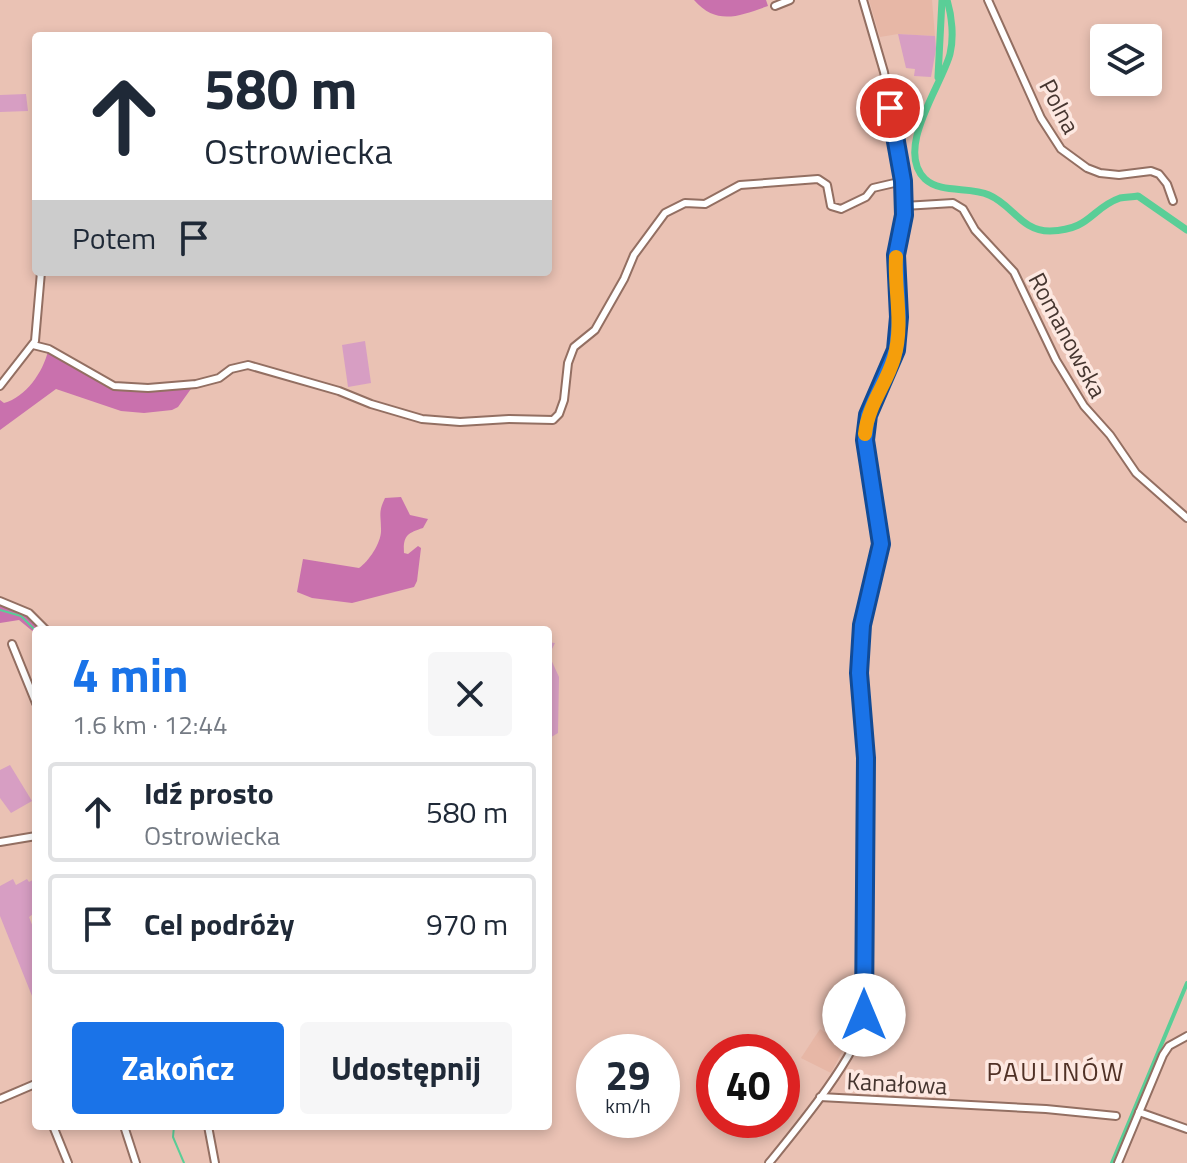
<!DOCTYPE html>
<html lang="pl">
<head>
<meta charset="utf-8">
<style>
	:root { --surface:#fff; --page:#f6f6f7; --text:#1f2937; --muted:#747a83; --line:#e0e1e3; --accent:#1a73e8 }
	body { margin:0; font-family:"Titillium Web",sans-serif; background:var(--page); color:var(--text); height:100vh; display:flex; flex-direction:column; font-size:30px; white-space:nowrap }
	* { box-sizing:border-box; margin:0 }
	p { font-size:26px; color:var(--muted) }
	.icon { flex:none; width:44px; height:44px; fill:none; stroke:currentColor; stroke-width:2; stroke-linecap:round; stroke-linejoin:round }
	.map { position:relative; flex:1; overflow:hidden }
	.sheet { position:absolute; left:32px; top:626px; width:520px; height:504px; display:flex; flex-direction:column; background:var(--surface); border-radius:8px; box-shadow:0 4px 12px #0003 }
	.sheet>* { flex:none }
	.banner { position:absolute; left:32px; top:32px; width:520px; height:244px; border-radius:8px; box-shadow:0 4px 12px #0003; background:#fff; color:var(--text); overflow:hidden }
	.fabs { position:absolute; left:1090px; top:24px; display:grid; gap:16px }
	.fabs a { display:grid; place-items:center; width:72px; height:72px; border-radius:8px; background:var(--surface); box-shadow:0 4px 12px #0003; font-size:40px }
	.speed { position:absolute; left:576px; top:1034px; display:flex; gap:16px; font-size:40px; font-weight:700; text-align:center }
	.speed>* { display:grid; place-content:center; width:104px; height:104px; border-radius:50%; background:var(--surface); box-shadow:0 4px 12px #0003; line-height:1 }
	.speed small { font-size:20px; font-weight:400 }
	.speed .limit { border:12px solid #d22; background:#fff; color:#111 }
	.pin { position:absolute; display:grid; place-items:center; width:68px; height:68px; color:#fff; margin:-34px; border:4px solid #fff; border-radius:50%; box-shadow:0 2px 8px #0007 }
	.me { position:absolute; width:88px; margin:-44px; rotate:0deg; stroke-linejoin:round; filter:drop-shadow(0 0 6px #0008) }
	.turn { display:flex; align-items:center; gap:28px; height:168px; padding:0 40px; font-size:36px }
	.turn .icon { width:104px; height:104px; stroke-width:2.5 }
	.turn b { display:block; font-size:56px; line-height:68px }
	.then { display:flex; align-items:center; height:76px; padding:0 40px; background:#0003; gap:16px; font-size:30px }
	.round { display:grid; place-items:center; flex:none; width:84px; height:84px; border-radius:8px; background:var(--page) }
	.summary { display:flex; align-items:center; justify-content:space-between; height:136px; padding:0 40px }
	h1 { font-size:48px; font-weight:700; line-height:60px; color:var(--accent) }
	.primary-button { display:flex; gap:16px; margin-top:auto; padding:16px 40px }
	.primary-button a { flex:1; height:92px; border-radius:8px; background:var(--accent); color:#fff; font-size:32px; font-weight:700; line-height:92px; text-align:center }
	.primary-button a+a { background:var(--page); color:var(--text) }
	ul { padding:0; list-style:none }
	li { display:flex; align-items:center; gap:24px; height:100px; margin:0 16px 12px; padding:0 24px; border:4px solid var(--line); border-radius:8px }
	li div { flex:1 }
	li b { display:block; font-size:30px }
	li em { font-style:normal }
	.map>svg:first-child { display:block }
	.built { fill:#e7b7a6 }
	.green { fill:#d79ec3 }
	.forest { fill:#c971ad }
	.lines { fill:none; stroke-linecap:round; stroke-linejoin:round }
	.stream { stroke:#5ace97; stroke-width:2 }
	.canal { stroke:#5ace97; stroke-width:4 }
	.river { stroke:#5ace97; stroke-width:7 }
	.minor-casing { stroke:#936f62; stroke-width:10 }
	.minor { stroke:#fff; stroke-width:6 }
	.route-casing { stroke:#114b97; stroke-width:20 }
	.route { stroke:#1a73e8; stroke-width:14 }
	.slow { stroke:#f59e0b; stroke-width:14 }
	.labels { text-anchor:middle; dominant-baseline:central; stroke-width:7; stroke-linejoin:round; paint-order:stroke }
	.street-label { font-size:24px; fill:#463630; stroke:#fde8e1 }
	.neighbourhood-label { font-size:26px; letter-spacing:2px; fill:#503126; stroke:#fde8e1 }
</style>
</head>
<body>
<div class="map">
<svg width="1187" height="1163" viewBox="0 0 1187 1163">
	<rect width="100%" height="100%" fill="#eac2b4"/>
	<g class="built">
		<path d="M869,0H932L935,36L898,34L880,37Z"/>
		<path d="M820,1029L845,1046L831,1073L801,1058Z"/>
	</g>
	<g class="green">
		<path d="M898,34L935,36L936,49L931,77L914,76L915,69L906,68Z"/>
		<path d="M26,94L28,111L0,112V95Z"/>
		<path d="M365,341L371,383L348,387L342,345Z"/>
		<path d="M548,642L555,643L549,655L559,677L558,733L548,739Z"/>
		<path d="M10,765L32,801L11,813L0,798V770Z"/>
		<path d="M36,878V912L29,917L36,935V1006L0,916V886L13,879L16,885L27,879L29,882Z"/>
	</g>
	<g class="forest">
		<path d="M694,0H766L768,6C739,16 717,26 694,0Z"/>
		<path d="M48,351L113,388L193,386L178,407L172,410L144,413L121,411L56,389L0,430V400L4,403C26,397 43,372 48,351Z"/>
		<path d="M401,497L410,515L428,519L423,528C407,533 403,536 404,553L408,554L418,546L421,548L417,581L414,587L352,603L312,598L297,592L303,559L359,568C369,561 382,542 381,529C381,514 378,513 385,498Z"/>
		<path d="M0,604L20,611L42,630H36V634L19,620L0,623Z"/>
	</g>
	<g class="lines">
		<g class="stream">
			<path d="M0,610L21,616L36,631"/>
			<path d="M174,1126L173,1137L184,1163"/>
		</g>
		<path class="canal" d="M1112,1163L1187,983"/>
		<g class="river">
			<path d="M947,0C952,16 954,38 950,54C942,85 894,149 925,179C941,194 970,186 989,195C1013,205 1021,231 1050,231C1091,230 1091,208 1120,198C1126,197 1133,197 1138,196L1187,230"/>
			<path d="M938,77L942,0"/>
		</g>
		<defs>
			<g id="minor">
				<path d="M988,0L1041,118L1061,149L1087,168L1100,173L1119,175L1151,171L1159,174L1167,184L1173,201"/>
				<path d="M775,6L790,0"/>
				<path d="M904,206L953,203L963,209L975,230L1014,272L1056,360L1084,406L1110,435L1136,473L1187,518"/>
				<path d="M33,345L49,349L114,386L148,388L196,384L219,378L231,369L248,365L339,391L371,404L422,419L460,422L509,419L553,420L559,414L564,400L568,363L574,347L595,330L624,279L634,255L665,213L685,203L705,204L740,185L818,179L827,185L831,206L841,209L866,197L873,188L903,181"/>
				<path d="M0,386L35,341L41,272"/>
				<path d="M0,601L29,613L46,630"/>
				<path d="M12,644L36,703"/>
				<path d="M0,842L36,836"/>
				<path d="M820,1097L1046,1109L1116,1116"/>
				<path d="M0,1099L35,1084L36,1086"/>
				<path d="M1139,1112L1187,1129"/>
				<path d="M53,1126L68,1163"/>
				<path d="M124,1126L136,1163"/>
				<path d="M208,1126L215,1163"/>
				<path d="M769,1163C795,1131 856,1058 864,1020L866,758L860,709L859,673L862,625L881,544L867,466L865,440L868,415L896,350L899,317L896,255L904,206L903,181L884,72L863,0"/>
				<path d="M1118,1163L1163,1055L1169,1046L1187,1036"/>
			</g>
		</defs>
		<use href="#minor" class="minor-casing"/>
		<use href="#minor" class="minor"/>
	</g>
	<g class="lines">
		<defs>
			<path id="route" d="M864,1015L866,758L859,673L862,625L881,544L865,440L868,415L896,350L899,317L896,255L904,215L903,181L890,108"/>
		</defs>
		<use href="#route" class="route-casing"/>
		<use href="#route" class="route"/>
		<path class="slow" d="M865,434C868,405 886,385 894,358C904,324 894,290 896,257"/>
	</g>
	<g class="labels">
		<g class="street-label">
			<text transform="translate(1060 106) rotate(62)">Polna</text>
			<text transform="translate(1068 335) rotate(62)">Romanowska</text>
			<text transform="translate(897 1083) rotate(3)">Kanałowa</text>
		</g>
		<g class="neighbourhood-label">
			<text x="1056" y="1071">PAULINÓW</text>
		</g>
	</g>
</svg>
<div class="fabs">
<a><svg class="icon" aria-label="layers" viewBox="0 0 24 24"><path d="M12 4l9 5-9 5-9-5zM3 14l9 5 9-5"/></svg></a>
</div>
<div class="speed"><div>29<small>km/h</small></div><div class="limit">40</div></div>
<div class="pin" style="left:890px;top:108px;background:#d93025"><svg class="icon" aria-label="arrive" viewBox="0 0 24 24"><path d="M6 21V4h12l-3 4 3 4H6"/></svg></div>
<svg class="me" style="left:864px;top:1015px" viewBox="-20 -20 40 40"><circle r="19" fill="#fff"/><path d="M0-13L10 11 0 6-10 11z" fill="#1a73e8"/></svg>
<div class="banner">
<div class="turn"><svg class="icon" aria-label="ahead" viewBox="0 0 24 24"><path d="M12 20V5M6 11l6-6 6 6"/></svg><div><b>580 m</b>Ostrowiecka</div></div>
<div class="then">Potem<svg class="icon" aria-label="arrive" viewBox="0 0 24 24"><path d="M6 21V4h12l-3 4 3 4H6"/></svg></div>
</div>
<section class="sheet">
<div class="summary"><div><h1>4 min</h1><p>1.6 km · 12:44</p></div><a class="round"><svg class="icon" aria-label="close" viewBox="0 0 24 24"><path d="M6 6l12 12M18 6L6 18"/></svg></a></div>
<ul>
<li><svg class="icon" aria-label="ahead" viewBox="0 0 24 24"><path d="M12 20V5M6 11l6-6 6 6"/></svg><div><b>Idź prosto</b><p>Ostrowiecka</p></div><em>580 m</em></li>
<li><svg class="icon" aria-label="arrive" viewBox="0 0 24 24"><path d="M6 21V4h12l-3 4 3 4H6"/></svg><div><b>Cel podróży</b></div><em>970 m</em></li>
</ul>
<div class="primary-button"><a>Zakończ</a><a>Udostępnij</a></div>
</section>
</div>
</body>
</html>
